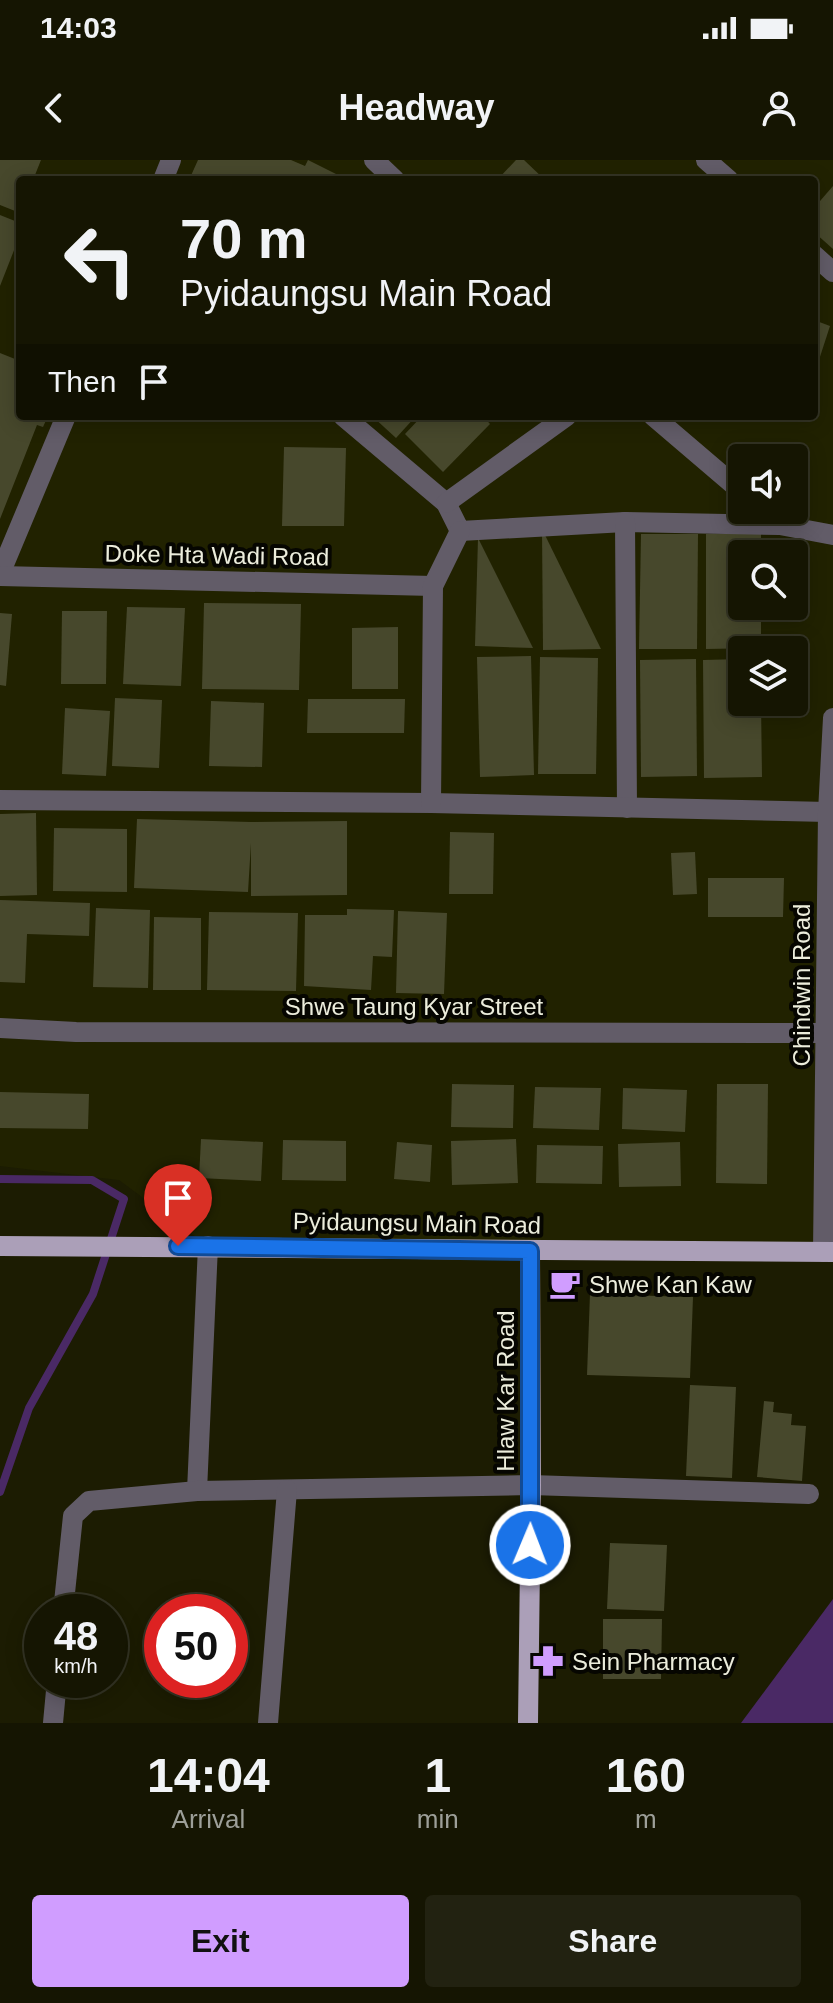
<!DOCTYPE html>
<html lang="en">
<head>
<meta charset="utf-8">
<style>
	:root { --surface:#151502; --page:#221; --text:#f1f3f6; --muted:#9d9f99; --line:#343424; --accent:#d09dff }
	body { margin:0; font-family:Helvetica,sans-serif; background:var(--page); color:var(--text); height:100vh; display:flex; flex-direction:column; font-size:30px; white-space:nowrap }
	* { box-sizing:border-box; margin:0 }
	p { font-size:26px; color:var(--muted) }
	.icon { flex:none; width:44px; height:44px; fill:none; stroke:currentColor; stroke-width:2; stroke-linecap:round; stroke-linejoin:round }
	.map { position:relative; height:1563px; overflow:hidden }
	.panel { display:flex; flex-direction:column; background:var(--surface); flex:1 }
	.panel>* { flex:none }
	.banner { position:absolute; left:16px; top:16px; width:802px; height:244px; border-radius:8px; box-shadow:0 4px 20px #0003,0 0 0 2px var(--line); background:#151502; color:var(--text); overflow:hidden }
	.tools { position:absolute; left:728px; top:284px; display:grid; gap:16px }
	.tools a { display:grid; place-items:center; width:80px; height:80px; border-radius:8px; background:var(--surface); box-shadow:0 4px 20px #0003,0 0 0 2px var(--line); font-size:40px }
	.speed { position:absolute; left:24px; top:1434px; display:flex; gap:16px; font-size:40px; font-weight:700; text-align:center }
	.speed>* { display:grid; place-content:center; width:104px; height:104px; border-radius:50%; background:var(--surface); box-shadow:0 4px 20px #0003,0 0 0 2px var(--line); line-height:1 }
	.speed small { font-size:20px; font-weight:400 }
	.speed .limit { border:12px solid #d22; background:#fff; color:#111 }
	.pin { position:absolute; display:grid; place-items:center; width:68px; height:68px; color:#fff; margin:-82px -34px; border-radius:50% 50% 50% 0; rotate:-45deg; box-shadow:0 0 8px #0007 }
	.pin .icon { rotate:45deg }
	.me { position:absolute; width:88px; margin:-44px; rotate:1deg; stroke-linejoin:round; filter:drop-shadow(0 0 6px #0008) }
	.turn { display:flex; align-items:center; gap:28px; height:168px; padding:0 32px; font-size:36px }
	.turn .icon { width:104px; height:104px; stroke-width:2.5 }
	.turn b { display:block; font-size:56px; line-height:68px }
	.then { display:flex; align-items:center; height:76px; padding:0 32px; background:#0003; gap:16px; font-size:30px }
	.eta { display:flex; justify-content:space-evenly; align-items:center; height:136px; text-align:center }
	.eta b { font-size:48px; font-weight:700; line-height:56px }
	.cta { display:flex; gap:16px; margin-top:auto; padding:16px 32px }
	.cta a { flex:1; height:92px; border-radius:8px; background:var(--accent); color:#111; font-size:32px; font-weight:700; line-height:92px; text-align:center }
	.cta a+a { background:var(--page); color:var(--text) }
	.status { display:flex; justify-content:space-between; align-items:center; height:56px; padding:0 40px; background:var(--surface); direction:ltr }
	.status svg { height:22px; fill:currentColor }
	header { display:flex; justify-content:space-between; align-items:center; height:104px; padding:0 32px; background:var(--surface); font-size:36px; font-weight:700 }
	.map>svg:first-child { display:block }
	.built { fill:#212200; fill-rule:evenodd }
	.water { fill:#4a2965 }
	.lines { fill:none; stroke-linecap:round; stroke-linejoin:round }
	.stream { stroke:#4a2965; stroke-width:8 }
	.building { fill:#47482c }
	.minor { stroke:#625c68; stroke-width:20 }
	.major { stroke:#ab9fb8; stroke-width:20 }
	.route-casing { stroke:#114b97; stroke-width:20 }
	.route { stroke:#1a73e8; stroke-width:14 }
	.labels { text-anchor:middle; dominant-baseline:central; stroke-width:8; stroke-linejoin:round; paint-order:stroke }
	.street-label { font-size:24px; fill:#eceddc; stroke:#060601 }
	.poi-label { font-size:24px; fill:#eceddc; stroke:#060601; text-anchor:start }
</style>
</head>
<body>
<div class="status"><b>14:03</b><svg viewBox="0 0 49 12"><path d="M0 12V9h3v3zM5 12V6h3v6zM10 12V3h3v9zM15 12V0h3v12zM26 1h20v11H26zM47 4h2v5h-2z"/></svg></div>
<header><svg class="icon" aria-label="back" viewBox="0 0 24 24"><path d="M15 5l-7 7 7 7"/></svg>Headway<svg class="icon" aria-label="person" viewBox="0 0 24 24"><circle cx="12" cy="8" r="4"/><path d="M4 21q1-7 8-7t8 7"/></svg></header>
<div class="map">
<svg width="833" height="1563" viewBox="0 0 833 1563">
	<rect width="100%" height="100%" fill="#1c1c02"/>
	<path class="built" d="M0,0H833V1092L208,1086L119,1020L0,1006ZM20,20H814V256H20ZM742,298H794V350H742ZM742,394H794V446H742ZM742,490H794V542H742Z"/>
	<path class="water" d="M833,1439V1563H741Z"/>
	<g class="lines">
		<path class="stream" d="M0,1019L92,1020L124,1039L93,1134L29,1248L0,1332"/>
	</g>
	<g class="building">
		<path d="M0,0H41L33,20H20V53L0,45Z"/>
		<path d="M198,0H291L305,6L308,0L348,20H189Z"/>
		<path d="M516,0H524L545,20H497Z"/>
		<path d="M833,26V89L814,72V48Z"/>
		<path d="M0,55L20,63V75L0,126Z"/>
		<path d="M814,160L830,166L817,206L814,205Z"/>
		<path d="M0,193L20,201V256H48L43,267L37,265L0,359Z"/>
		<path d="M372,256H416L396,278Z"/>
		<path d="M422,256H483L490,264L443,312L405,274Z"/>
		<path d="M284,287L346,288L344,366H282Z"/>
		<path d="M542,369L601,489L543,490Z"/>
		<path d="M641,374H698L697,489H639Z"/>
		<path d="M706,374H761V394H742V446H761V488L706,489Z"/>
		<path d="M478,378L533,488L475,486Z"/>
		<path d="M204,443L301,444L299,530L202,529Z"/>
		<path d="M127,447L185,448L181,526L123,524Z"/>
		<path d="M62,451H107L106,524H61Z"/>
		<path d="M0,453L12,454L6,526L0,525Z"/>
		<path d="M398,467V529H352V468Z"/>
		<path d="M531,496L534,615L480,617L477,497Z"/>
		<path d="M540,497L598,498L596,614H538Z"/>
		<path d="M696,499L697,616L641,617L640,500Z"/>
		<path d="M742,499V542H761L762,617L704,618L703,500Z"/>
		<path d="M115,538L162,540L159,608L112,606Z"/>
		<path d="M308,539H405L404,573H307Z"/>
		<path d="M211,541L264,543L262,607L209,606Z"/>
		<path d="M65,548L110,551L106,616L62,614Z"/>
		<path d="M36,653L37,735L0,736V654Z"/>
		<path d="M137,659L251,662L347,661V735L251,736V683L248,732L134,728Z"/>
		<path d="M54,668L127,669V732L53,731Z"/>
		<path d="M450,672L494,673L493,734H449Z"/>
		<path d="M695,692L697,734L673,735L671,693Z"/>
		<path d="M708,718H784L783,757H708Z"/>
		<path d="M0,740L90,743L89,776L27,774L25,823L0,822Z"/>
		<path d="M96,748L150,750L148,828L93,827Z"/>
		<path d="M347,749L394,750L392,797L373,796L371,830L304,826L305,755H347Z"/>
		<path d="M398,751L447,753L444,834L396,833Z"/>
		<path d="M209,752L298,753L296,831L207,830Z"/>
		<path d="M154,757L201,758V830H153Z"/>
		<path d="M452,924L514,925L513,968L451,967Z"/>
		<path d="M717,924H768L767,1024L716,1023Z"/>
		<path d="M535,927L601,928L599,970L533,968Z"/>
		<path d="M623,928L687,930L685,972L622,969Z"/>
		<path d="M0,932L89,934L88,969L0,968Z"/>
		<path d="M201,979L263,982L261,1021L199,1018Z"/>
		<path d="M516,979L518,1023L452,1025L451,981Z"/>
		<path d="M283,980L346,981V1021L282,1020Z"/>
		<path d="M397,982L432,985L430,1022L394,1019Z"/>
		<path d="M680,982L681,1026L619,1027L618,984Z"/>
		<path d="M537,985L603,986L602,1024L536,1023Z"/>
		<path d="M590,1134L693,1137L690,1218L587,1215Z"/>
		<path d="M690,1225L736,1227L732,1318L686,1316Z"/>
		<path d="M764,1241L774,1242L773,1252L792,1254L791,1265L806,1266L802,1321L757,1317Z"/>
		<path d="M610,1383L667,1385L664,1451L607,1449Z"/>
		<path d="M603,1459H662L661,1519H603Z"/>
	</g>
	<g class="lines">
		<g class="minor">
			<path d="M374,0L395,20"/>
			<path d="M706,0L729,20"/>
			<path d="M163,20L171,0"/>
			<path d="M814,95L833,112"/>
			<path d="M343,256L446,343L460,371L625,362L780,365"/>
			<path d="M653,256L742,332"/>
			<path d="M446,343L567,256"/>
			<path d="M763,350L780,365L833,375"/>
			<path d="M625,362L627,648"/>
			<path d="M0,414L66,256"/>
			<path d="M0,416L433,426"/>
			<path d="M0,640L431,643L828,652"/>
			<path d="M431,643L433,426L460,371"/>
			<path d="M0,868L76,872L833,873"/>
			<path d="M823,1092L828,652L833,558"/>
			<path d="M197,1331L208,1086"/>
			<path d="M63,1452L73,1356L89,1341L197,1331L531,1325L809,1334"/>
			<path d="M53,1563L57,1520"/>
			<path d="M268,1563L287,1330"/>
		</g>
		<g class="major">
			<path d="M0,1086L833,1092"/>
			<path d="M528,1563L531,1325L530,1091"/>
		</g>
	</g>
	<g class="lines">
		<defs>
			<path id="route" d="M178,1086L530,1091V1385"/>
		</defs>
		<use href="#route" class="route-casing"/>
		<use href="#route" class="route"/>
	</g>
	<defs>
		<symbol id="cafe-bare" viewBox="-9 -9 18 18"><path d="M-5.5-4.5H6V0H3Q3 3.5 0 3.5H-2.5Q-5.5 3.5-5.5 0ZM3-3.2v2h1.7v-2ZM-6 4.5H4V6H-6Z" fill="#d09dff" stroke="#060601" stroke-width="2.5" paint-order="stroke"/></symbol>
		<symbol id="pharmacy-bare" viewBox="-9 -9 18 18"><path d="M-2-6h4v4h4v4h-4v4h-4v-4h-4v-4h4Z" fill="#d09dff" stroke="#060601" stroke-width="2.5" paint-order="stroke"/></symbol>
	</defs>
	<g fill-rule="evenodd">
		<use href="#cafe-bare" x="543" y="1102" width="44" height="44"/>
		<use href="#pharmacy-bare" x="526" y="1479" width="44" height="44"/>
	</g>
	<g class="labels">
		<g class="street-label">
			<text transform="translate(217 395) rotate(1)">Doke Hta Wadi Road</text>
			<text transform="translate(801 825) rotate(-90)">Chindwin Road</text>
			<text x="414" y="846">Shwe Taung Kyar Street</text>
			<text transform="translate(417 1063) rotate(1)">Pyidaungsu Main Road</text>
			<text transform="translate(505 1231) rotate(-90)">Hlaw Kar Road</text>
		</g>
		<g class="poi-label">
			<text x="589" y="1124">Shwe Kan Kaw</text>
			<text x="572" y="1501">Sein Pharmacy</text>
		</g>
	</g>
</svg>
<div class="tools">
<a><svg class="icon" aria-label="sound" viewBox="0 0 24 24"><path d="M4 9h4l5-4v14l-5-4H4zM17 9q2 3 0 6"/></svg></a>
<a><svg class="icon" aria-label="search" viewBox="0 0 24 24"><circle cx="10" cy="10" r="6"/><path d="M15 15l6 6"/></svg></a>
<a><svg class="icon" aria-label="layers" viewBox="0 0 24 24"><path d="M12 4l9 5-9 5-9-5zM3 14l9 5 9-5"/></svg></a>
</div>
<div class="speed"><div>48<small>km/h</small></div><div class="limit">50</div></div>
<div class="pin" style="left:178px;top:1086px;background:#d93025"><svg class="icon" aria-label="arrive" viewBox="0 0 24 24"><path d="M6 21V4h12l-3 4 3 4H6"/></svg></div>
<svg class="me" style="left:530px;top:1385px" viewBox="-20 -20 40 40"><circle r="17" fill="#1a73e8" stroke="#fff" stroke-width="3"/><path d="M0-11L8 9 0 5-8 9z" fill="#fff"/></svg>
<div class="banner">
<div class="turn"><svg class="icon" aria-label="left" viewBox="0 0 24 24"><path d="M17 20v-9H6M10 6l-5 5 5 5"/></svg><div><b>70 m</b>Pyidaungsu Main Road</div></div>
<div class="then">Then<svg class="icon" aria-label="arrive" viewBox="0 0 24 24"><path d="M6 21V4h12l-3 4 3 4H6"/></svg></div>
</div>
</div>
<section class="panel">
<div class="eta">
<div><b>14:04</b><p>Arrival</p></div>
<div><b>1</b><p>min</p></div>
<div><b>160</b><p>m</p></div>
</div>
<div class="cta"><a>Exit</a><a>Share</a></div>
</section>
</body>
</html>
